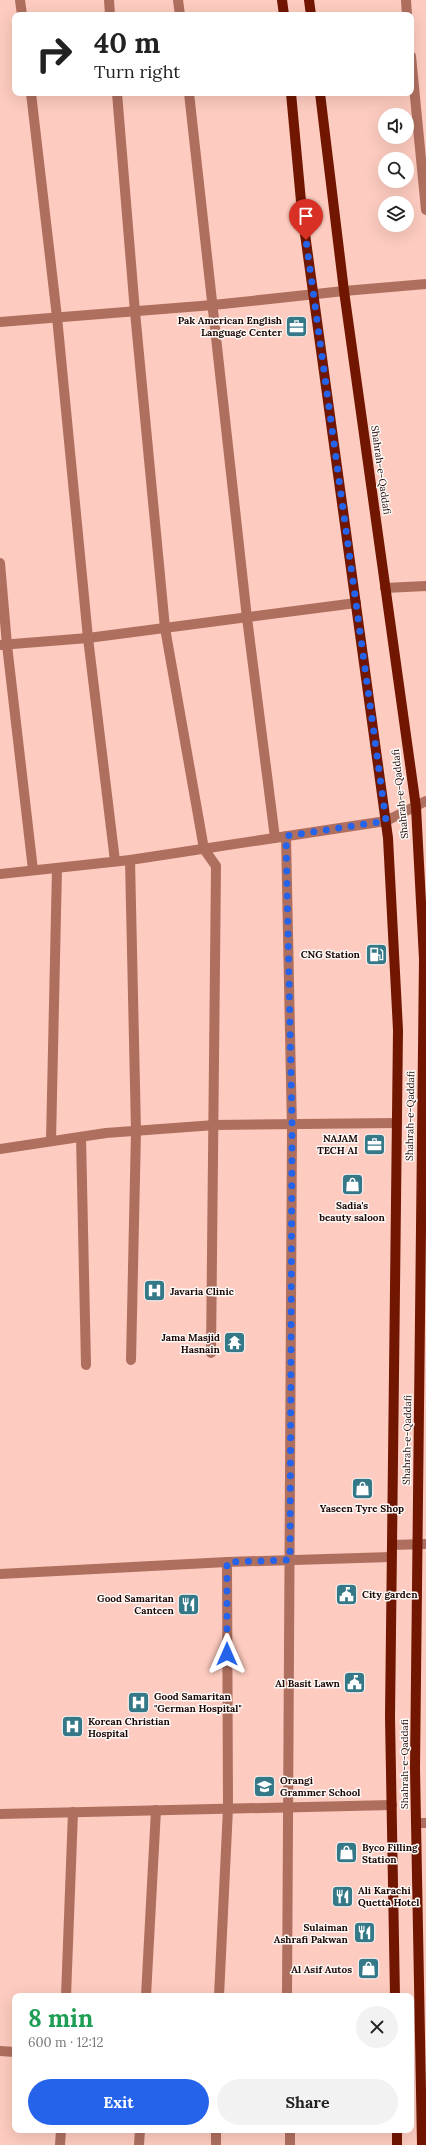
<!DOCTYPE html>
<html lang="en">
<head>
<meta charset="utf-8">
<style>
	:root { --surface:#fff; --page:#f2f2f2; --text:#222; --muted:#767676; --accent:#2563eb }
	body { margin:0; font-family:Lora,serif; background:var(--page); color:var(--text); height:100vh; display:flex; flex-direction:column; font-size:15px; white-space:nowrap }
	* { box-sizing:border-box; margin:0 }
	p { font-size:13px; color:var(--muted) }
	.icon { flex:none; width:22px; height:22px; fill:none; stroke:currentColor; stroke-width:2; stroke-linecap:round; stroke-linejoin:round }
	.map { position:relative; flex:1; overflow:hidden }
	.sheet { position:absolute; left:12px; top:1993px; width:402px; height:140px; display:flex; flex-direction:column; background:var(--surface); border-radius:8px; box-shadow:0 4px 16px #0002 }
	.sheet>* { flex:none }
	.banner { position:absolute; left:12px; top:12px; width:402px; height:84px; border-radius:8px; box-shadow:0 4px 16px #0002; background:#fff; color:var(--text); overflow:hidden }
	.buttons { position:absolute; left:378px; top:108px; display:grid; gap:8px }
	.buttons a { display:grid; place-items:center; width:36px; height:36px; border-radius:50%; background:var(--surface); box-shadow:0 4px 16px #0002; font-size:20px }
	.pin { position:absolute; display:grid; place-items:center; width:34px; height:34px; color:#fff; margin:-41px -17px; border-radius:50% 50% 50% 0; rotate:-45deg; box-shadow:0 0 4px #0007 }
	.pin .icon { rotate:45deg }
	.me { position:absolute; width:44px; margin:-22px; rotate:0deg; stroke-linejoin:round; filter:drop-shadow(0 0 3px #0008) }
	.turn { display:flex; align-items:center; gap:14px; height:84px; padding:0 16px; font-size:18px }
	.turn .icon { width:52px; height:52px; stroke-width:2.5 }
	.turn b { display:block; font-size:28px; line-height:34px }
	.round { display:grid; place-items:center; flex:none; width:42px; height:42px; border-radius:21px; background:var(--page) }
	.summary { display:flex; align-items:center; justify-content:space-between; height:68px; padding:0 16px }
	h1 { font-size:24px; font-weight:800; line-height:30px; color:#1e9e55 }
	.primary-button { display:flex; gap:8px; margin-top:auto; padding:8px 16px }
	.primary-button a { flex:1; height:46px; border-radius:24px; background:var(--accent); color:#fff; font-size:16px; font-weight:800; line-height:46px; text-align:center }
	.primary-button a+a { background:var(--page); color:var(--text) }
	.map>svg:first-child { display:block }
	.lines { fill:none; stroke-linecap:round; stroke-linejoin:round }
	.minor { stroke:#af6f5f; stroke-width:10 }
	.tertiary { stroke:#af6f5f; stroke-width:10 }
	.primary { stroke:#711600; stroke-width:10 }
	.route { stroke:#2563eb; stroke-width:7; stroke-dasharray:0 12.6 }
	.labels { text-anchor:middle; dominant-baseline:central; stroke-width:3; stroke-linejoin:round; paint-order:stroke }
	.poi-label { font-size:10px; font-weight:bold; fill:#1a0704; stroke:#fef8f6; text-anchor:end }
	.street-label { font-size:10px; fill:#1a0704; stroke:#fef8f6 }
</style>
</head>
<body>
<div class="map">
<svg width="426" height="2145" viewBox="0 0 426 2145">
	<rect width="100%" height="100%" fill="#fdcbbf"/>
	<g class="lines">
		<g class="minor">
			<path d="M20,0L22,15"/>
			<path d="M109,0L110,15"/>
			<path d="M178,0L180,15"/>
			<path d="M406,0L407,15"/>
			<path d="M411,56L426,210"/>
			<path d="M31,93L57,317L88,638L115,861"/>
			<path d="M117,93L135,312L165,628L204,849L216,866L211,1353"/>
			<path d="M189,93L247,618L275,838"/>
			<path d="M0,322L213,305L344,291L426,284"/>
			<path d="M0,563L7,645L33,870"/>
			<path d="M385,588L426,586"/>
			<path d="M0,645L88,638L356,603"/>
			<path d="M286,836L292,1130L287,1996"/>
			<path d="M130,860L136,1131L131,1360"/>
			<path d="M81,1137L86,1365"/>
			<path d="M51,1141L57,868"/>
			<path d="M0,1149L106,1133L215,1125L397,1123"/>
			<path d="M392,1545L426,1544"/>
			<path d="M0,1574L227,1562L391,1557"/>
			<path d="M0,1814L392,1805"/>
			<path d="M416,1823H426"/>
			<path d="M66,1996L73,1812"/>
			<path d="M146,1996L156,1810"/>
			<path d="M219,1996L228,1808L227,1562"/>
			<path d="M0,2051L15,2052"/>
			<path d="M216,2130V2145"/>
			<path d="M290,2130V2145"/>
			<path d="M60,2145L61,2130"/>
			<path d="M139,2145L140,2130"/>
		</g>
		<path class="tertiary" d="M0,874L130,860L386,821L426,801"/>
		<g class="primary">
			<path d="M282,0L284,15"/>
			<path d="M309,0L311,15"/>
			<path d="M291,93L302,212L388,838L398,1030L390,1717L395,1996"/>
			<path d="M320,93L344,291L416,807L424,959L415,1768L422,2145"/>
			<path d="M397,2130V2145"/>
		</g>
	</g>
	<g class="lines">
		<path class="route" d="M227,1654V1562L290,1560L292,1123L286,836L386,821L306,240"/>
	</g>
	<defs>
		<symbol id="office-square" viewBox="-11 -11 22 22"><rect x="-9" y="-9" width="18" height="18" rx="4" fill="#357988" stroke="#fef8f6"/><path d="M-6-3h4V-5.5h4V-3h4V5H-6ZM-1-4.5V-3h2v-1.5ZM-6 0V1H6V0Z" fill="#fff"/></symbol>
		<symbol id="fuel-square" viewBox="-11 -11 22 22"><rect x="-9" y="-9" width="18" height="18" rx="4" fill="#357988" stroke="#fef8f6"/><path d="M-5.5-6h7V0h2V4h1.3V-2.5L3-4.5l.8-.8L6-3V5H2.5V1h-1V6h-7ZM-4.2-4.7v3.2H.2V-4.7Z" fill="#fff"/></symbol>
		<symbol id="shop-square" viewBox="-11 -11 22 22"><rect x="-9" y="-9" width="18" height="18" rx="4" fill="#357988" stroke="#fef8f6"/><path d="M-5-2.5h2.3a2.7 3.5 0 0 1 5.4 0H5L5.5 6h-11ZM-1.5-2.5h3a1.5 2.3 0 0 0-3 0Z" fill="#fff"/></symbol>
		<symbol id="hospital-square" viewBox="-11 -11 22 22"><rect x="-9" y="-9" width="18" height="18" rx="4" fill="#357988" stroke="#fef8f6"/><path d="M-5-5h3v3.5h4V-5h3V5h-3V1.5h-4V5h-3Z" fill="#fff"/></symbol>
		<symbol id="temple-square" viewBox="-11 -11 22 22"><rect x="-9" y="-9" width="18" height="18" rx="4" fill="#357988" stroke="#fef8f6"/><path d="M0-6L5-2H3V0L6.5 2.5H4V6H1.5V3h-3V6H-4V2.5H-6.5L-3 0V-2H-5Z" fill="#fff"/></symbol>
		<symbol id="civic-square" viewBox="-11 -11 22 22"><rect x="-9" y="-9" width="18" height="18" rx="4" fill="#357988" stroke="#fef8f6"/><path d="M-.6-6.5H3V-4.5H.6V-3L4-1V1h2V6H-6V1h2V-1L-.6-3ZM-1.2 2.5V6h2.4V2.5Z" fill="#fff"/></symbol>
		<symbol id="restaurant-square" viewBox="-11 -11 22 22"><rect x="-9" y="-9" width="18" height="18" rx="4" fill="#357988" stroke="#fef8f6"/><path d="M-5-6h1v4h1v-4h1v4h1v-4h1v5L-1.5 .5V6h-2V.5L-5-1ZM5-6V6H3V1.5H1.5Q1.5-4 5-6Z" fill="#fff"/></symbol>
		<symbol id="school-square" viewBox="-11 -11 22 22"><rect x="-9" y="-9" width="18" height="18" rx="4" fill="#357988" stroke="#fef8f6"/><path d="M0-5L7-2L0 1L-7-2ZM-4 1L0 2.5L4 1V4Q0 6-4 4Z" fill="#fff"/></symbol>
	</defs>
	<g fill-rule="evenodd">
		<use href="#office-square" x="284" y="314" width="25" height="25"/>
		<use href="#fuel-square" x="364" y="942" width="25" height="25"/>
		<use href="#office-square" x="362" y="1132" width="25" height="25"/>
		<use href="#shop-square" x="340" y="1172" width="25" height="25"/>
		<use href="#hospital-square" x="142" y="1278" width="25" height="25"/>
		<use href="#temple-square" x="222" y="1330" width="25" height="25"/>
		<use href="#shop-square" x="350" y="1476" width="25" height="25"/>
		<use href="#civic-square" x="334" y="1582" width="25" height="25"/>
		<use href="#restaurant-square" x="176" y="1592" width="25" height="25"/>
		<use href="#civic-square" x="342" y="1670" width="25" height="25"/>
		<use href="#hospital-square" x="126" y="1690" width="25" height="25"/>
		<use href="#hospital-square" x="60" y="1714" width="25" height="25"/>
		<use href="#school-square" x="252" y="1774" width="25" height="25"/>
		<use href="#shop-square" x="334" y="1840" width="25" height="25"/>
		<use href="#restaurant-square" x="330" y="1884" width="25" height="25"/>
		<use href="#restaurant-square" x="352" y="1920" width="25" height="25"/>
		<use href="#shop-square" x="356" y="1956" width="25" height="25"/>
	</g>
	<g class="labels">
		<g class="poi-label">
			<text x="282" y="320">Pak American English<tspan x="282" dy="12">Language Center</tspan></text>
			<text x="360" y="954">CNG Station</text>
			<text x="358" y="1138">NAJAM<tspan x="358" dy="12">TECH AI</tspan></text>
			<text x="352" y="1205" text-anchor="middle">Sadia's<tspan x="352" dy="12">beauty saloon</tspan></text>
			<text x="170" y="1291" text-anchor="start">Javaria Clinic</text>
			<text x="220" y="1337">Jama Masjid<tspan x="220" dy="12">Hasnain</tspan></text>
			<text x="362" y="1508" text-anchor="middle">Yaseen Tyre Shop</text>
			<text x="362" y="1594" text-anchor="start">City garden</text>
			<text x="174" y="1598">Good Samaritan<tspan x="174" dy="12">Canteen</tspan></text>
			<text x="340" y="1683">Al Basit Lawn</text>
			<text x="154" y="1696" text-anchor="start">Good Samaritan<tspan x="154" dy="12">"German Hospital"</tspan></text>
			<text x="88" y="1721" text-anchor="start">Korean Christian<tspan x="88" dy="12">Hospital</tspan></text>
			<text x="280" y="1780" text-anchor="start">Orangi<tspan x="280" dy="12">Grammer School</tspan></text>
			<text x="362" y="1847" text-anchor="start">Byco Filling<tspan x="362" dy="12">Station</tspan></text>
			<text x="358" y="1890" text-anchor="start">Ali Karachi<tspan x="358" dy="12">Quetta Hotel</tspan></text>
			<text x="348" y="1927">Sulaiman<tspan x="348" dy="12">Ashrafi Pakwan</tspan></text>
			<text x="352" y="1969">Al Asif Autos</text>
		</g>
		<g class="street-label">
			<text transform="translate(381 470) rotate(82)">Shahrah-e-Qaddafi</text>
			<text transform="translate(400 794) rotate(-96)">Shahrah-e-Qaddafi</text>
			<text transform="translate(410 1116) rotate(-89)">Shahrah-e-Qaddafi</text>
			<text transform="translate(407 1440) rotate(-89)">Shahrah-e-Qaddafi</text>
			<text transform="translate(404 1764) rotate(-90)">Shahrah-e-Qaddafi</text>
		</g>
	</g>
</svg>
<div class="buttons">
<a><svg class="icon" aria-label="sound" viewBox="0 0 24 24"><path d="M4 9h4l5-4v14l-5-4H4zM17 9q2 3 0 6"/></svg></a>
<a><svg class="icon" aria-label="search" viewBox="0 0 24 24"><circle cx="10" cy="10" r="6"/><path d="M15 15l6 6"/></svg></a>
<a><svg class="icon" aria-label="layers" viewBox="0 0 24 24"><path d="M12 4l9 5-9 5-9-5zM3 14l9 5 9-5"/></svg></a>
</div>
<div class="pin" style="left:306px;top:240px;background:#d93025"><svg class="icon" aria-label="arrive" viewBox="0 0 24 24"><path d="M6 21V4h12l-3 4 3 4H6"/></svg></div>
<svg class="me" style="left:227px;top:1654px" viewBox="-20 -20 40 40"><path d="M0-17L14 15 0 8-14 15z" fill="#2563eb" stroke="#fff" stroke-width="4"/></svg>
<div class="banner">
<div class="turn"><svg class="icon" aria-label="right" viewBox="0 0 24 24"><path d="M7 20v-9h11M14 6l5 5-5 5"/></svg><div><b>40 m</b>Turn right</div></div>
</div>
<section class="sheet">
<div class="summary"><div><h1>8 min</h1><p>600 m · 12:12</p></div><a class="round"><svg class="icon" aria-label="close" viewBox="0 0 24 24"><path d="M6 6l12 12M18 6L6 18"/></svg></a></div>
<div class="primary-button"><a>Exit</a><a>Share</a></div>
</section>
</div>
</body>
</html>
